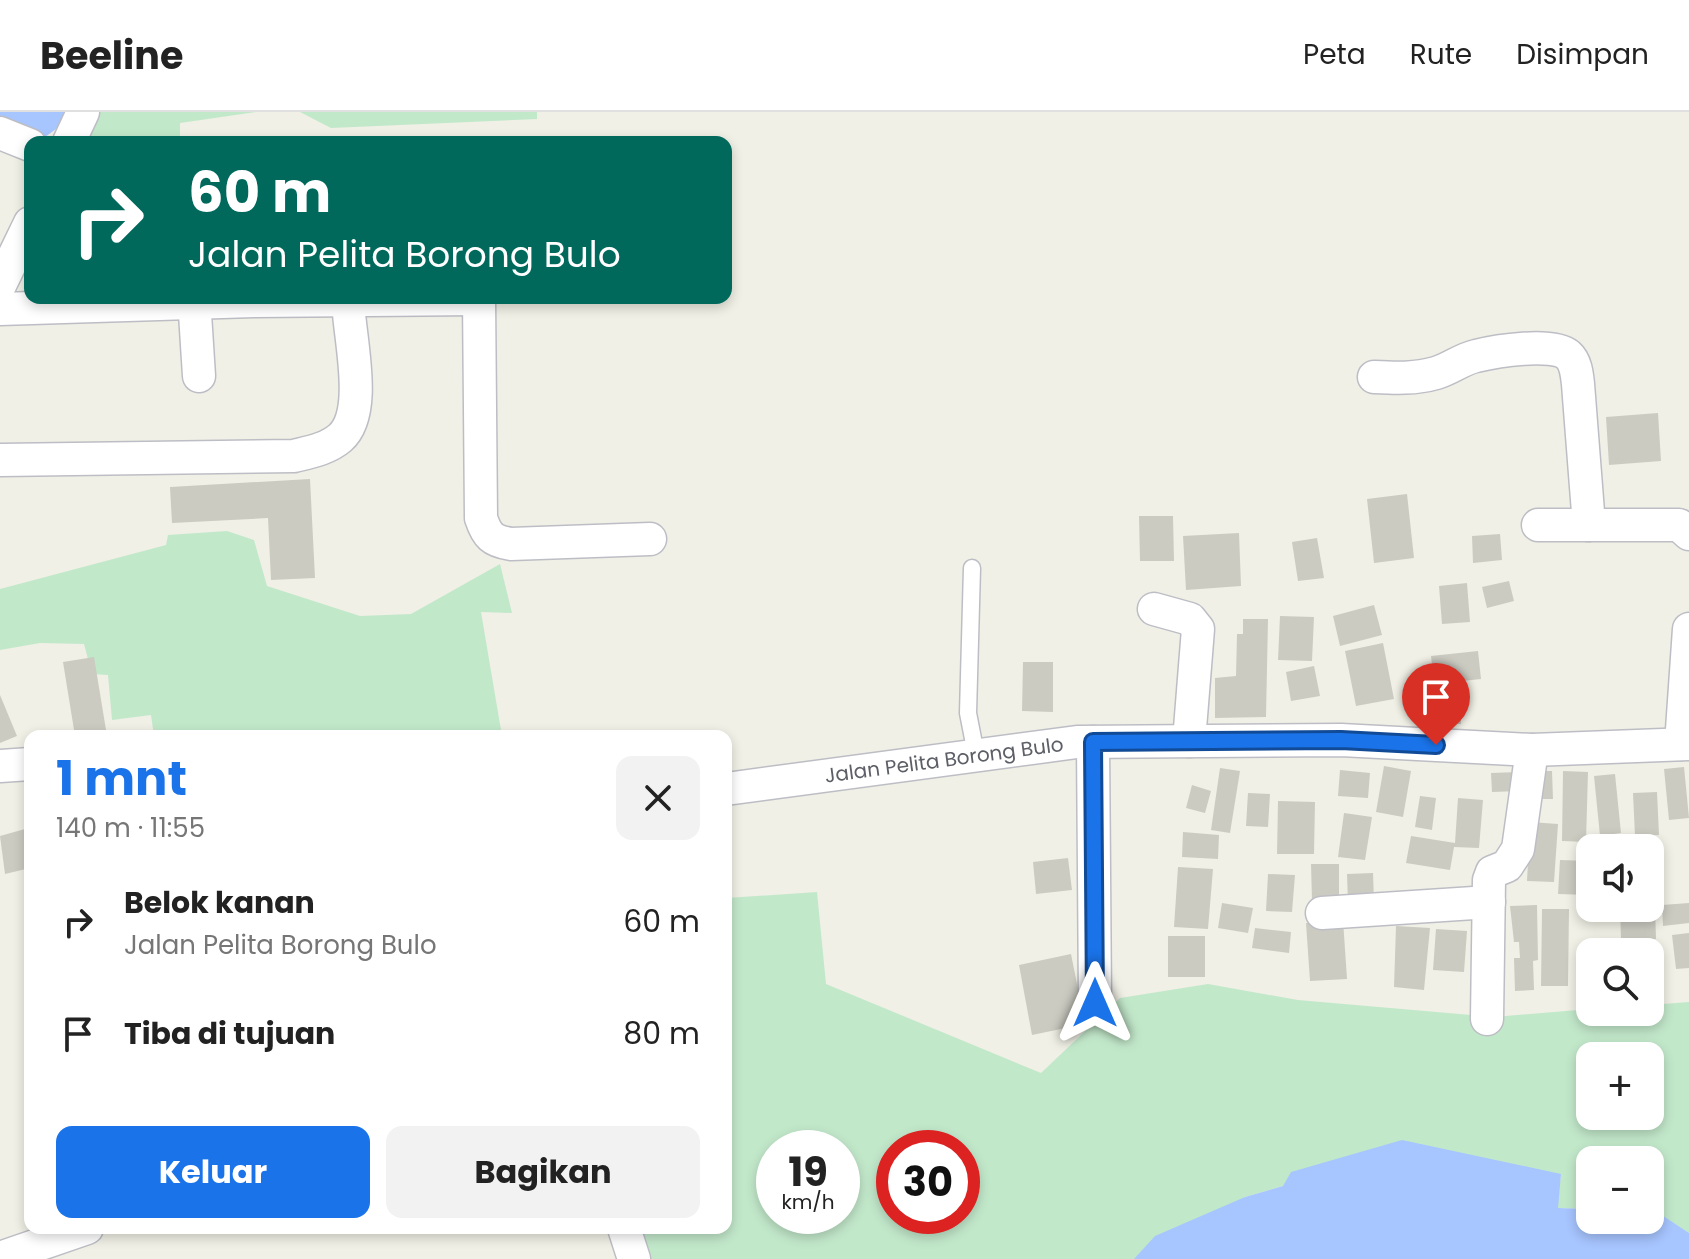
<!DOCTYPE html>
<html lang="id">
<head>
<meta charset="utf-8">
<style>
	:root { --surface:#fff; --page:#f2f2f2; --text:#222; --muted:#767676; --line:#e0e0e0; --accent:#1a73e8 }
	body { margin:0; font-family:Poppins,sans-serif; background:var(--page); color:var(--text); height:100vh; display:flex; flex-direction:column; font-size:30px; white-space:nowrap }
	* { box-sizing:border-box; margin:0 }
	p { font-size:26px; color:var(--muted) }
	.icon { flex:none; width:44px; height:44px; fill:none; stroke:currentColor; stroke-width:2; stroke-linecap:round; stroke-linejoin:round }
	.map { position:relative; flex:1; overflow:hidden }
	.panel { position:absolute; left:24px; top:618px; width:708px; height:504px; display:flex; flex-direction:column; background:var(--surface); border-radius:16px; box-shadow:0 4px 12px #0003 }
	.panel>* { flex:none }
	.top-card { position:absolute; left:24px; top:24px; width:708px; height:168px; border-radius:16px; box-shadow:0 4px 12px #0003; background:#00695c; color:#fff; overflow:hidden }
	.tools { position:absolute; left:1576px; top:722px; display:grid; gap:16px }
	.tools a { display:grid; place-items:center; width:88px; height:88px; border-radius:16px; background:var(--surface); box-shadow:0 4px 12px #0003; font-size:40px }
	.speed { position:absolute; left:756px; top:1018px; display:flex; gap:16px; font-size:40px; font-weight:700; text-align:center }
	.speed>* { display:grid; place-content:center; width:104px; height:104px; border-radius:50%; background:var(--surface); box-shadow:0 4px 12px #0003; line-height:1 }
	.speed small { font-size:20px; font-weight:400 }
	.speed .limit { border:12px solid #d22; background:#fff; color:#111 }
	.pin { position:absolute; display:grid; place-items:center; width:68px; height:68px; color:#fff; margin:-82px -34px; border-radius:50% 50% 50% 0; rotate:-45deg; box-shadow:0 0 8px #0007 }
	.pin .icon { rotate:45deg }
	.me { position:absolute; width:88px; margin:-44px; rotate:0deg; stroke-linejoin:round; filter:drop-shadow(0 0 6px #0008) }
	.turn { display:flex; align-items:center; gap:28px; height:168px; padding:0 32px; font-size:36px }
	.turn .icon { width:104px; height:104px; stroke-width:2.5 }
	.turn b { display:block; font-size:56px; line-height:68px }
	.round { display:grid; place-items:center; flex:none; width:84px; height:84px; border-radius:16px; background:var(--page) }
	.summary { display:flex; align-items:center; justify-content:space-between; height:136px; padding:0 32px }
	h1 { font-size:48px; font-weight:700; line-height:60px; color:var(--accent) }
	.button { display:flex; gap:16px; margin-top:auto; padding:16px 32px }
	.button a { flex:1; height:92px; border-radius:16px; background:var(--accent); color:#fff; font-size:32px; font-weight:700; line-height:92px; text-align:center }
	.button a+a { background:var(--page); color:var(--text) }
	ul { padding:0; list-style:none }
	li { display:flex; align-items:center; gap:24px; height:112px; padding:0 32px }
	li div { flex:1 }
	li b { display:block; font-size:30px }
	li em { font-style:normal }
	header { display:flex; align-items:center; gap:48px; box-sizing:border-box; height:112px; padding:0 40px; background:var(--surface); border-bottom:2px solid var(--line) }
	header strong { font-size:38px }
	nav { display:flex; gap:44px; margin-inline-start:auto; font-size:28px }
	.map>svg:first-child { display:block }
	.green { fill:#c2e8ca; fill-rule:evenodd }
	.water { fill:#a7c5ff }
	.building { fill:#cbcbc2 }
	.lines { fill:none; stroke-linecap:round; stroke-linejoin:round }
	.lane-casing { stroke:#bdbec5; stroke-width:19 }
	.street-casing { stroke:#bdbec5; stroke-width:35 }
	.lane { stroke:#fff; stroke-width:16 }
	.street { stroke:#fff; stroke-width:32 }
	.route-casing { stroke:#114b97; stroke-width:20 }
	.route { stroke:#1a73e8; stroke-width:14 }
	.labels { text-anchor:middle; dominant-baseline:central; stroke-width:6; stroke-linejoin:round; paint-order:stroke }
	.street-label { font-size:20px; fill:#5d5f67; stroke:#fff }
</style>
</head>
<body>
<header>
<strong>Beeline</strong>
<nav><a>Peta</a><a>Rute</a><a>Disimpan</a></nav>
</header>
<div class="map">
<svg width="1689" height="1147" viewBox="0 0 1689 1147">
	<rect width="100%" height="100%" fill="#f0f0e6"/>
	<g class="green">
		<path d="M91,0H256L180,11V30H81Z"/>
		<path d="M300,0H537V7L331,16Z"/>
		<path d="M227,419L254,428L267,474L360,504L411,502L500,452L512,501L481,500L502,624H154L151,603L112,608L108,563L92,562L84,532L40,531L0,538V477L166,433L168,423Z"/>
		<path d="M817,780L826,872L1041,961L1120,886L1208,872L1298,888L1494,905L1590,897V900H1650V893L1689,890V1121L1650,1098V1048H1590V1097L1557,1096L1561,1062L1283,1074L1245,1085L1134,1147H625L616,1116H726V786ZM1590,944H1650V1004H1590ZM774,1036H842V1104H774ZM894,1036H962V1104H894Z"/>
	</g>
	<g class="water">
		<path d="M0,0H69L63,12L45,25L0,5Z"/>
		<path d="M1402,1028L1561,1062L1558,1096L1590,1097V1108H1650V1098H1654L1689,1121V1147H1134L1155,1124L1245,1085L1283,1074L1291,1060Z"/>
	</g>
	<g class="building">
		<path d="M1658,301L1661,349L1609,353L1606,305Z"/>
		<path d="M310,367L315,466L271,468L268,406L172,411L170,375Z"/>
		<path d="M1407,382L1414,446L1374,451L1367,387Z"/>
		<path d="M1139,404H1173L1174,449H1140Z"/>
		<path d="M1239,421L1241,474L1186,478L1183,424Z"/>
		<path d="M1500,422L1502,448L1473,451L1472,424Z"/>
		<path d="M1317,426L1324,466L1298,469L1292,430Z"/>
		<path d="M1509,469L1514,489L1487,496L1482,475Z"/>
		<path d="M1467,471L1470,510L1442,512L1439,474Z"/>
		<path d="M1374,493L1382,523L1340,534L1333,504Z"/>
		<path d="M1280,504L1314,505L1312,549L1278,548Z"/>
		<path d="M1243,507H1268L1266,605L1215,606V566L1236,564L1237,522H1243Z"/>
		<path d="M1383,531L1394,587L1356,594L1345,539Z"/>
		<path d="M1478,539L1481,567L1434,572L1431,544Z"/>
		<path d="M94,545L107,624H75L63,550Z"/>
		<path d="M1023,550H1053V600L1022,599Z"/>
		<path d="M1314,554L1320,584L1291,589L1286,560Z"/>
		<rect x="1433" y="578" width="28" height="34"/>
		<path d="M0,583L17,624L0,631Z"/>
		<path d="M1384,654L1411,659L1403,705L1376,700Z"/>
		<path d="M1684,655L1689,706L1669,708L1664,657Z"/>
		<path d="M1220,656L1240,659L1230,721L1211,718Z"/>
		<path d="M1340,658L1370,661L1368,686L1338,684Z"/>
		<path d="M1541,659H1552L1553,687H1542Z"/>
		<path d="M1563,659L1588,660L1586,730L1562,729Z"/>
		<path d="M1519,660V679L1492,680L1491,661Z"/>
		<path d="M1615,662L1621,721L1600,724L1594,664Z"/>
		<path d="M1192,673L1211,679L1205,701L1186,696Z"/>
		<path d="M1657,680L1659,723L1635,724L1633,681Z"/>
		<path d="M1248,681L1270,682L1268,715L1246,714Z"/>
		<path d="M1420,684L1436,686L1432,718L1415,715Z"/>
		<path d="M1458,686L1483,688L1479,736L1454,735L1450,758L1406,751L1411,724L1455,731Z"/>
		<path d="M1278,689L1315,690L1314,742H1277Z"/>
		<path d="M1344,701L1372,705L1365,748L1338,745Z"/>
		<path d="M1530,710L1558,712L1554,770L1527,769Z"/>
		<path d="M25,717L30,756L5,762L0,724Z"/>
		<path d="M1183,720L1219,723L1218,747L1182,745Z"/>
		<path d="M1068,746L1072,778L1036,782L1033,750Z"/>
		<path d="M1560,748L1590,749V783L1558,782Z"/>
		<path d="M1311,752H1339V789H1312Z"/>
		<path d="M1178,755L1213,757L1208,817L1174,815Z"/>
		<path d="M1373,761L1374,790L1348,791L1347,762Z"/>
		<path d="M1268,762L1295,763L1292,800L1266,799Z"/>
		<path d="M1222,791L1253,796L1248,821L1218,816Z"/>
		<path d="M1689,791V811L1663,814L1662,793Z"/>
		<path d="M1537,793L1538,848L1533,849L1534,878L1515,879L1514,846H1520L1519,830H1514L1510,794Z"/>
		<path d="M1650,794H1655L1656,827L1621,828L1620,796Z"/>
		<path d="M1542,797H1569L1568,874H1541Z"/>
		<path d="M1343,808L1347,867L1310,869L1306,811Z"/>
		<path d="M1396,814L1430,816L1424,878L1394,875Z"/>
		<path d="M1255,816L1291,820L1289,841L1252,836Z"/>
		<path d="M1436,817L1467,819L1464,860L1433,858Z"/>
		<path d="M1689,821V856L1676,857L1672,823Z"/>
		<rect x="1168" y="824" width="37" height="41"/>
		<path d="M1650,837H1663L1664,863H1650Z"/>
		<path d="M1071,842L1085,912L1032,923L1019,853Z"/>
		<path d="M1582,844H1590V870H1583Z"/>
	</g>
	<g class="lines">
		<defs>
			<path id="lane" d="M972,456L968,601L976,642"/>
			<g id="street">
				<path d="M0,21L30,33"/>
				<path d="M69,30L83,0"/>
				<path d="M0,173L30,111"/>
				<path d="M194,186L199,264"/>
				<path d="M479,186L481,406C487,424 492,429 511,432L650,427"/>
				<path d="M0,197L254,189L479,187"/>
				<path d="M1374,265C1395,266 1415,267 1436,261C1450,257 1462,247 1476,244C1496,239 1552,230 1568,243C1576,250 1577,263 1578,272L1589,413"/>
				<path d="M0,348L294,344C310,340 327,337 340,326C370,300 348,222 348,186"/>
				<path d="M1538,413H1679L1689,422"/>
				<path d="M1154,497L1190,507L1198,517L1189,629"/>
				<path d="M1093,630L1095,891"/>
				<path d="M1681,632L1689,517"/>
				<path d="M0,654L30,652"/>
				<path id="s1" d="M726,677L1077,630L1341,628L1532,638L1689,632"/>
				<path d="M1322,801L1489,790"/>
				<path d="M1487,907L1489,768L1492,760L1507,754L1518,737L1532,638"/>
				<path d="M624,1116L634,1147"/>
				<path d="M0,1146L87,1116"/>
			</g>
		</defs>
		<use href="#lane" class="lane-casing"/>
		<use href="#street" class="street-casing"/>
		<use href="#lane" class="lane"/>
		<use href="#street" class="street"/>
	</g>
	<g class="lines">
		<defs>
			<path id="route" d="M1095,891L1093,630L1341,628L1436,633"/>
		</defs>
		<use href="#route" class="route-casing"/>
		<use href="#route" class="route"/>
	</g>
	<g class="labels">
		<g class="street-label">
			<text stroke="none"><textPath href="#s1" startOffset="220">Jalan Pelita Borong Bulo</textPath></text>
		</g>
	</g>
</svg>
<div class="tools">
<a><svg class="icon" aria-label="sound" viewBox="0 0 24 24"><path d="M4 9h4l5-4v14l-5-4H4zM17 9q2 3 0 6"/></svg></a>
<a><svg class="icon" aria-label="search" viewBox="0 0 24 24"><circle cx="10" cy="10" r="6"/><path d="M15 15l6 6"/></svg></a>
<a>+</a>
<a>−</a>
</div>
<div class="speed"><div>19<small>km/h</small></div><div class="limit">30</div></div>
<div class="pin" style="left:1436px;top:633px;background:#d93025"><svg class="icon" aria-label="arrive" viewBox="0 0 24 24"><path d="M6 21V4h12l-3 4 3 4H6"/></svg></div>
<svg class="me" style="left:1095px;top:891px" viewBox="-20 -20 40 40"><path d="M0-17L14 15 0 8-14 15z" fill="#1a73e8" stroke="#fff" stroke-width="4"/></svg>
<div class="top-card">
<div class="turn"><svg class="icon" aria-label="right" viewBox="0 0 24 24"><path d="M7 20v-9h11M14 6l5 5-5 5"/></svg><div><b>60 m</b>Jalan Pelita Borong Bulo</div></div>
</div>
<section class="panel">
<div class="summary"><div><h1>1 mnt</h1><p>140 m · 11:55</p></div><a class="round"><svg class="icon" aria-label="close" viewBox="0 0 24 24"><path d="M6 6l12 12M18 6L6 18"/></svg></a></div>
<ul>
<li><svg class="icon" aria-label="right" viewBox="0 0 24 24"><path d="M7 20v-9h11M14 6l5 5-5 5"/></svg><div><b>Belok kanan</b><p>Jalan Pelita Borong Bulo</p></div><em>60 m</em></li>
<li><svg class="icon" aria-label="arrive" viewBox="0 0 24 24"><path d="M6 21V4h12l-3 4 3 4H6"/></svg><div><b>Tiba di tujuan</b></div><em>80 m</em></li>
</ul>
<div class="button"><a>Keluar</a><a>Bagikan</a></div>
</section>
</div>
</body>
</html>
